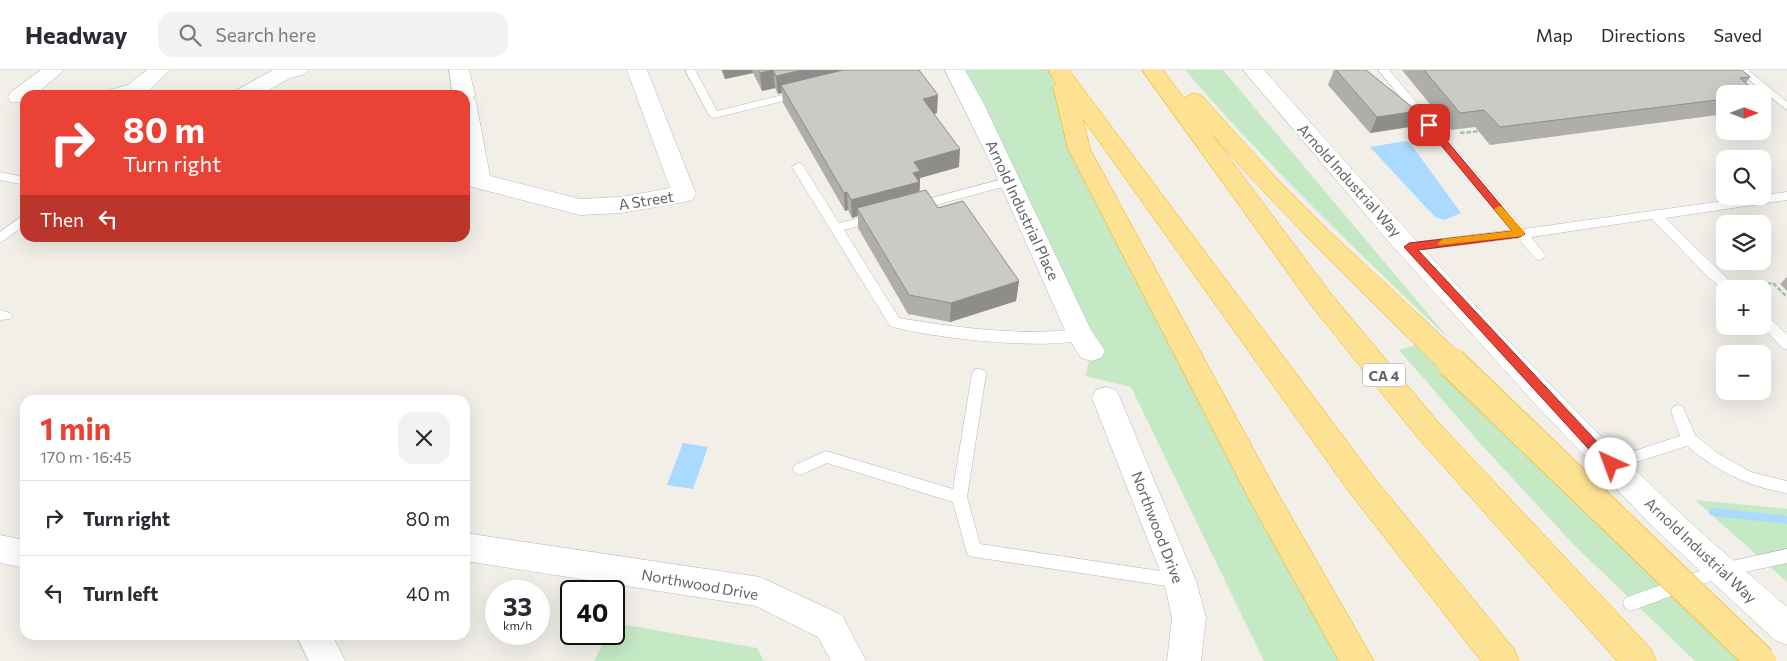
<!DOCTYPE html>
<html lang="en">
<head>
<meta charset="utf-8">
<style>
	:root { --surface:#fff; --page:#f2f2f3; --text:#2b2b33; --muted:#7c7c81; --line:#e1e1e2; --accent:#ea4335 }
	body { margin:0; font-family:Commissioner,sans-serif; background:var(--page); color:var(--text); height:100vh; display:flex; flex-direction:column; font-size:19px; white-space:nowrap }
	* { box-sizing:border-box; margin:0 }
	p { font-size:16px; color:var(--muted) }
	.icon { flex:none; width:28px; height:28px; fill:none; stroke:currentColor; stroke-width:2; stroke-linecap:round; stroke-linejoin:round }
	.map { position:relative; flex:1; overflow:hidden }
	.side { position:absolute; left:20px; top:325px; width:450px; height:245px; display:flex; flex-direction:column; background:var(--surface); border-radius:15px; box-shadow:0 5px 20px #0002 }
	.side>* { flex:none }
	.hud { position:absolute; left:20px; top:20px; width:450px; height:152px; border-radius:15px; box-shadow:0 5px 20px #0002; background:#ea4335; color:#fff; overflow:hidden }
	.needle { width:32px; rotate:90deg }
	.fabs { position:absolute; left:1716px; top:15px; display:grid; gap:10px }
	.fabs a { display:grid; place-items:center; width:55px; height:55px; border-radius:10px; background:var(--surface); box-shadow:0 5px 20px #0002; font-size:25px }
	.speed { position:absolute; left:485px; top:510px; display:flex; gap:10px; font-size:25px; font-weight:700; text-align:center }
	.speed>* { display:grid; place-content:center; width:65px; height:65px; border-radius:50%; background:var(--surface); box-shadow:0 5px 20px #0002; line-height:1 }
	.speed small { font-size:12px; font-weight:400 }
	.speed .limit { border:2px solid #111; border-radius:8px; background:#fff; color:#111 }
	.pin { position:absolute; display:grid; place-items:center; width:42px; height:42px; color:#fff; margin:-21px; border-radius:10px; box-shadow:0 2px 8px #0006 }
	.me { position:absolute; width:55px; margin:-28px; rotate:317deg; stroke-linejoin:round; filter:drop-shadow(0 0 4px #0008) }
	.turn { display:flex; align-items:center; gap:18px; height:105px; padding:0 20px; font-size:22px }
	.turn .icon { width:65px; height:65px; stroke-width:2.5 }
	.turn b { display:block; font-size:35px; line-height:42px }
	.then { display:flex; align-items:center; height:48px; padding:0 20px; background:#0003; gap:10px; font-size:19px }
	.round { display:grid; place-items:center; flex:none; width:52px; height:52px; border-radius:15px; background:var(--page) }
	.head { display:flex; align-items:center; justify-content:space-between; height:85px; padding:0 20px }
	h1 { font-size:30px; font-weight:700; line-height:38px; color:var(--accent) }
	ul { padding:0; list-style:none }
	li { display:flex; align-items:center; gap:15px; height:75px; padding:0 20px; border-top:1px solid var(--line) }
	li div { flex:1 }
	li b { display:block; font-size:19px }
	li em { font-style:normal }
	header { display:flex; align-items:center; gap:30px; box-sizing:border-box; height:70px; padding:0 25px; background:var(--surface); border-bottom:1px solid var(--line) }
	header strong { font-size:24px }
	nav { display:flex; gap:28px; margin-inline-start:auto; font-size:18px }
	.search { width:350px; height:45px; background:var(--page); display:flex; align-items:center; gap:12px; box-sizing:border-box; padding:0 18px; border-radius:15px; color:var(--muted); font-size:19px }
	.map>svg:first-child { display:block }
	.green { fill:#c5e8c5 }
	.water { fill:#aadaff }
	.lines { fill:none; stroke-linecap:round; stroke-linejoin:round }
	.stream { stroke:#aadaff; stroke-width:8 }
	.lane-casing { stroke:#b5b8bc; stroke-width:1 }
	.street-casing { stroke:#b5b8bc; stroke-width:1 }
	.secondary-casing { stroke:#b6babf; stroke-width:1 }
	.highway-casing { stroke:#f9ab00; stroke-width:1 }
	.path { stroke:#9cc7a9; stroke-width:2.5; stroke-dasharray:4.5 2; stroke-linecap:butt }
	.lane { fill:#fff; fill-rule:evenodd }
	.street { fill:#fff; fill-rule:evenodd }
	.secondary { fill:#fff; fill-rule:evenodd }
	.highway { fill:#fde293; fill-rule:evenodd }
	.highway-bridge-casing { stroke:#f9ab00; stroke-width:31; stroke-linecap:butt }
	.highway-bridge { stroke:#fde293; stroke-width:30 }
	.wall { fill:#afaea9 }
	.shaded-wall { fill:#8f8d8a }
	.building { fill:#cccac5; stroke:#8f8d8a }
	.route { fill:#ea4335; stroke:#982c22 }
	.slow { fill:#f59e0b }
	.labels { text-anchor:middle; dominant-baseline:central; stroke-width:5; stroke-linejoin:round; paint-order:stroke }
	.shield { fill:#fff; stroke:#8f9295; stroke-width:1 }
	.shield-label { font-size:14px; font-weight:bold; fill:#5f6368 }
	.street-label { font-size:15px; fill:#5f6368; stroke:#fff }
</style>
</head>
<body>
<header>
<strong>Headway</strong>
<div class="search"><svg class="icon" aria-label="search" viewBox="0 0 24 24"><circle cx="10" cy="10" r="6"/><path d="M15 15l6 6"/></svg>Search here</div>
<nav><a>Map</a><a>Directions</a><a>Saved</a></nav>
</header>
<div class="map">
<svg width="1787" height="591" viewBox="0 0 1787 591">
	<rect width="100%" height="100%" fill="#f1efe8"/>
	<g class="green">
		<path d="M955,0H1058L1079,79L1357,591H1264L1131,317L1086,306L1091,281Z"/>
		<path d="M1185,0H1223L1450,270C1359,183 1268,96 1185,0Z"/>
		<path d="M1418,274L1441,297L1467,286L1619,441L1775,591H1695L1574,475L1479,372L1399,280Z"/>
		<path d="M1695,430L1787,439V512Z"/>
		<path d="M626,555L757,578L764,591H594L607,566Z"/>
	</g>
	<g class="water">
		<path d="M1406,71L1410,73L1461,143L1444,150L1435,147L1370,77Z"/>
		<path d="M683,373L708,377L693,419L667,415Z"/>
	</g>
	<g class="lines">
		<path class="stream" d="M1713,442L1787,450"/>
		<defs>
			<g id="lane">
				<path d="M685,0H695L717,41L799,21L804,24L803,26L714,48L709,45Z"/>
				<path d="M1378,0H1389L1524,159L1787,122V130L1665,148L1738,219L1725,220L1708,207L1652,149L1531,167L1546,186L1540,190L1536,189L1518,168L1409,181L1405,180L1403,177L1409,173L1512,160Z"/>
				<path d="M1737,0H1748L1787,32V40Z"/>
				<path d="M798,93L802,94L839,153L875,144L879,145L881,148L879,151L844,160L899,248C952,257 1005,264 1058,261C1067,261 1082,256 1087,265L1085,269C1047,281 930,268 890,256L792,97Z"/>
				<path d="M0,102L25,107V115L0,110Z"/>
				<path d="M1010,107L1014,108V114L917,140L911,136L913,133Z"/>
				<path d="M25,144V155L0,173V162Z"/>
				<path d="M0,240L10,243L12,246L10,249L0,250Z"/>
				<path d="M1762,243L1767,245L1787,265V279L1782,278L1762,256Z"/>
				<path d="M979,299L984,300L986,304L967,427L980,474L1180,504L1186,506L1188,511L1186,516L1180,518L974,487L968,485L966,480L953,432L827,393L800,405L795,403L793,399L795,395L826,381L953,419L972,304L974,300Z"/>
				<path d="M1678,335L1683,337L1695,365L1717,383L1751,402L1787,411V423C1748,417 1717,401 1687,376L1611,400L1606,398L1604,394L1606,390L1680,366L1671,341L1673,337Z"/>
				<path d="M1787,479V493L1722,507L1631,541L1625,538L1623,533L1625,528L1722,493Z"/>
			</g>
			<g id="street">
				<path d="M41,0H64L35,25H25V32H11L8,27L11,22Z"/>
				<path d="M147,0H170L144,25H107L110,20L128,15Z"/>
				<path d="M273,0H308L305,4L290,8L260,25H234L237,20Z"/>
				<path d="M449,0H469L475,25L473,28L476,32L490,106L580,129L621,127L670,118L627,0H647L696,124L692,130L684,132L621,143L580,145L465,115V25H453Z"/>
				<path d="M945,0H965L983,32L1091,260L1105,281L1101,288L1091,291L1081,288L1067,265L993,98Z"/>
				<path d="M1106,317L1116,320L1120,328L1196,511L1206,548L1201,591H1167L1172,548L1164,511L1092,328L1096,320Z"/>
				<path d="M465,463L760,507L842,545L866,591H831L818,567L756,536L465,491Z"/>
				<path d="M0,465L25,470V498L0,493Z"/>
				<path d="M296,565H332L345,591H309Z"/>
			</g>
			<path id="secondary" d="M1243,0H1264C1397,150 1530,302 1677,440C1713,474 1750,505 1787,537V575L1775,570L1655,459L1537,336L1389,172Z"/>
			<g id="highway">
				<path d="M1048,0H1069L1372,405L1514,579L1519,591H1481L1350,423L1083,49L1090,79L1273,415L1374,591H1339L1251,433L1068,79L1053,17L1056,13Z"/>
				<path d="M1142,0H1163L1184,28L1193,23L1201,25L1277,109L1330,162L1461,284L1465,292L1461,300L1451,303L1441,300C1362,222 1283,146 1210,62L1332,225L1438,352L1651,579L1656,591H1617L1418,368L1314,239Z"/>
			</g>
		</defs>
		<use href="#lane" class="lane-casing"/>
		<use href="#street" class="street-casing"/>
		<use href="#secondary" class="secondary-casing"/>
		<use href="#highway" class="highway-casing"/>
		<g class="path">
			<path d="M1460,63L1481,61"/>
			<path d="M1754,216L1773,213L1787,227"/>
		</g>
		<use href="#lane" class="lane"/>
		<use href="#street" class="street"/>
		<use href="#secondary" class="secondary"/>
		<use href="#highway" class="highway"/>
		<defs>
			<path id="highway-bridge" d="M1451,292L1761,591"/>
		</defs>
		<use href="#highway-bridge" class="highway-bridge-casing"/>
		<use href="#highway-bridge" class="highway-bridge"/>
	</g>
	<g class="wall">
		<path d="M721,0H919L937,43L934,44L959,97L920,108V119L919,120V122L938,138L1019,211L1016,231L950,252L908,244L858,158V146L852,148L848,140L845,141L783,33L782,23L778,24L775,18L762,21L753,3L725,9Z"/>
		<path d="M1334,0H1366L1417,41L1409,57L1370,63L1328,15Z"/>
		<path d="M1402,0H1742L1750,7L1746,13L1725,24V44L1490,75L1475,57L1451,60Z"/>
		<path d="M1787,207V221L1780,214Z"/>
	</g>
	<g class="shaded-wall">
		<path d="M723,0H752L753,3L725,9Z"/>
		<path d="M773,0L775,18L762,21L760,3Z"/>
		<path d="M802,0H876L781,15L782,23L778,24L776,6Z"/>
		<path d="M938,25L937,43L923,47V29Z"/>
		<path d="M1417,41L1409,57L1370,63L1377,47Z"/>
		<path d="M960,79L959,97L920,108L919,130L857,138L858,146L852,148L851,130L914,92Z"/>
		<path d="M847,122L848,140L845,141L844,123Z"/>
		<path d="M1019,211L1016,231L950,252L951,233Z"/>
	</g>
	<g class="building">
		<path d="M758,0H802L776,6L773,0L760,3Z"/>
		<path d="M843,0H919L938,25L923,29L960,79L914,92L920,101L913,103L919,112L851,130L847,122L844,123L781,15Z"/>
		<path d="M1336,0H1366L1417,41L1377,47Z"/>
		<path d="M1424,0H1742L1750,7L1740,8L1759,24H1725V29L1500,57L1484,40L1460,43Z"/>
		<path d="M926,120L938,138L963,131L1019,211L951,233L909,225L857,138Z"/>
	</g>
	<path class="route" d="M1426,53H1432L1525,164L1520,167L1418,180L1615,391L1617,394L1615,398H1606L1404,177L1409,173L1512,161L1426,57Z"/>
	<path class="slow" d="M1499,136L1502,137L1524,161V166L1439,175L1438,173L1443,169L1512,161L1494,139Z"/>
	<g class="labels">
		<rect class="shield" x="1363" y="293.5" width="42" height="23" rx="4"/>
		<g class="shield-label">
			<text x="1384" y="305">CA 4</text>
		</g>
		<g class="street-label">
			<text transform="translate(1350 110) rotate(48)">Arnold Industrial Way</text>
			<text transform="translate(646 130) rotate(-9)">A Street</text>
			<text transform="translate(1023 140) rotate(65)">Arnold Industrial Place</text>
			<text transform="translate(1158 457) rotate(69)">Northwood Drive</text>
			<text transform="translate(1701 480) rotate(43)">Arnold Industrial Way</text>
			<text transform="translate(700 514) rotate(10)">Northwood Drive</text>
		</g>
	</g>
</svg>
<div class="fabs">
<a><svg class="needle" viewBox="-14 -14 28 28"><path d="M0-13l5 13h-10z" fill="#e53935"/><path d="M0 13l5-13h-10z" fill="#7c7c81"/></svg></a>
<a><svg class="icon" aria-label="search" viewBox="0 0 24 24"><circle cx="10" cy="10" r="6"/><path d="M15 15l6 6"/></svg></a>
<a><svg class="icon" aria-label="layers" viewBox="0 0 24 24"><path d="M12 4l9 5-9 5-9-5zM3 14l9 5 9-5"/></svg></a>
<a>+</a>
<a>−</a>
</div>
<div class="speed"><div>33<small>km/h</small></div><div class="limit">40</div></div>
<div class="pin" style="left:1429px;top:55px;background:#d93025"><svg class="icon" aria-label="arrive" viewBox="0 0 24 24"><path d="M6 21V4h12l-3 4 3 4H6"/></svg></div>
<svg class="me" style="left:1611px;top:394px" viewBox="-20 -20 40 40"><circle r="19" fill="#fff"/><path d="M0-13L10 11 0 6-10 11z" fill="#ea4335"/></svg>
<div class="hud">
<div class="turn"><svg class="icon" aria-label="right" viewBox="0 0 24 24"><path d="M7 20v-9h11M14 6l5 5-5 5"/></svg><div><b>80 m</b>Turn right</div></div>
<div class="then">Then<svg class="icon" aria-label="left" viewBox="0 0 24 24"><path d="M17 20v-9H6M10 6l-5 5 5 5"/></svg></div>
</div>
<section class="side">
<div class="head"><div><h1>1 min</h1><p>170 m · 16:45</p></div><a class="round"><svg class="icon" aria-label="close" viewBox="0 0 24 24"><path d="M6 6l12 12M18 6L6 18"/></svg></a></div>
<ul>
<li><svg class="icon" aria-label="right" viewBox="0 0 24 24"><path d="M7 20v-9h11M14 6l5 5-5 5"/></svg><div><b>Turn right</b></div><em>80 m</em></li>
<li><svg class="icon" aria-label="left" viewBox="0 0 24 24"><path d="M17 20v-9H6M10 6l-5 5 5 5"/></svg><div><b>Turn left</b></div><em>40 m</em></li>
</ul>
</section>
</div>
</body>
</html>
